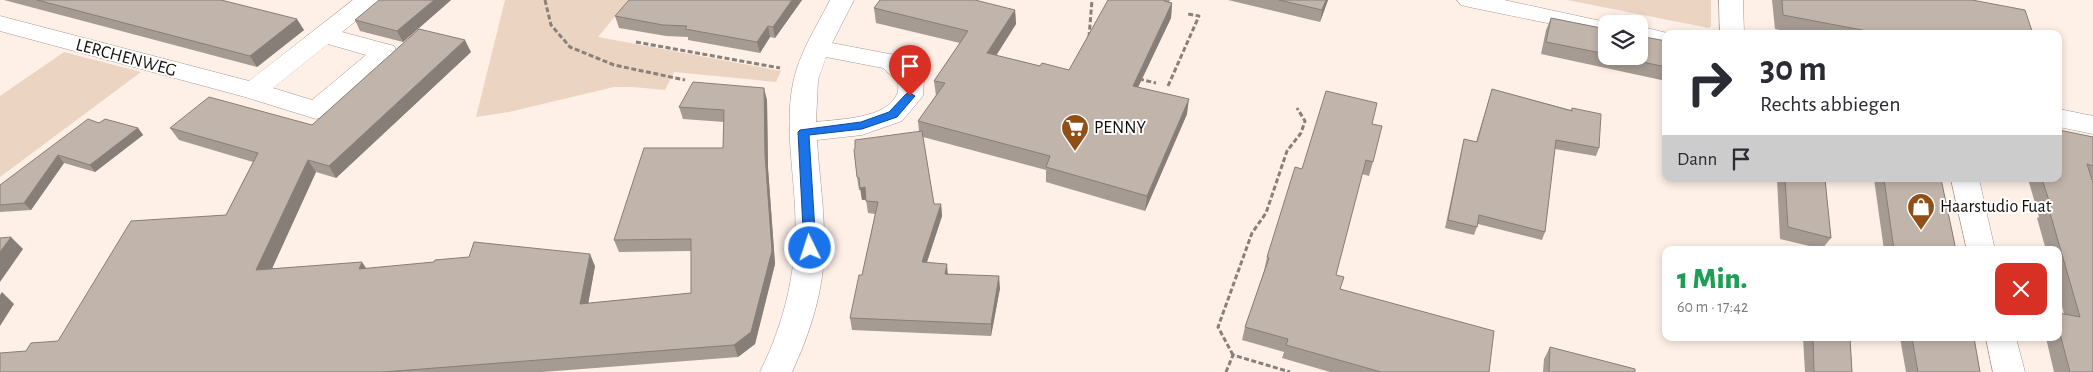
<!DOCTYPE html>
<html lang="de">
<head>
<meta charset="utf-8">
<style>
	:root { --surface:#fff; --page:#f2f2f3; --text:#2b2b33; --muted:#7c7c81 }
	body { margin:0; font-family:"Alegreya Sans",sans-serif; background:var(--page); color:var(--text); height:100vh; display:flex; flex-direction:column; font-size:19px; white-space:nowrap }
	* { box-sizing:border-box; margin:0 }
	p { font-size:16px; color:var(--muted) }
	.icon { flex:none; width:28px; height:28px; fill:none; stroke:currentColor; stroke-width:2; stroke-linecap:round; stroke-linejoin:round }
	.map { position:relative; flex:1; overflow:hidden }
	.details { position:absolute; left:1662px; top:246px; width:400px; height:95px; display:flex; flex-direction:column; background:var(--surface); border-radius:10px; box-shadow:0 2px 8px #0003 }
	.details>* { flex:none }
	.hud { position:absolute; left:1662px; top:30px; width:400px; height:152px; border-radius:10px; box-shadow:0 2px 8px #0003; background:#fff; color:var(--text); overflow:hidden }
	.fabs { position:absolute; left:1598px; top:15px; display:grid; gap:10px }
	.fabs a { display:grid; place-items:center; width:50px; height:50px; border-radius:10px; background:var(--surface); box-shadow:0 2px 8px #0003; font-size:25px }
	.pin { position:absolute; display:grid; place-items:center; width:42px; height:42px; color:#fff; margin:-51px -21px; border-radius:50% 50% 50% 0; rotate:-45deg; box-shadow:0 0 5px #0007 }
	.pin .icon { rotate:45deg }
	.me { position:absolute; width:55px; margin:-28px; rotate:356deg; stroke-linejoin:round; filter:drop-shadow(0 0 4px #0008) }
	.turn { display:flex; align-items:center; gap:18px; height:105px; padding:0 15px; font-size:22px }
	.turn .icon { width:65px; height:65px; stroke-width:2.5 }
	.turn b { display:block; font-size:35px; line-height:42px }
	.then { display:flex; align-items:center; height:48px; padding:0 15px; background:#0003; gap:10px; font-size:19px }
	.round { display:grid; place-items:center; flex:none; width:52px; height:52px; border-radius:10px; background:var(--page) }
	.overview { display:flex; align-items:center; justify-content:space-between; height:85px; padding:0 15px }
	h1 { font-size:30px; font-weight:800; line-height:38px; color:#1e9e55 }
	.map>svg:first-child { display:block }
	.green { fill:#ecd4c3 }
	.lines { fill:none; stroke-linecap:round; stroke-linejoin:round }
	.minor-casing { stroke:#a4978e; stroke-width:1 }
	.path { stroke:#89807a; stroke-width:3; stroke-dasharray:5 2.5; stroke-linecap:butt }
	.minor { fill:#fff; fill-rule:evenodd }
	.wall { fill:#a69b93 }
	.shaded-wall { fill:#877e78 }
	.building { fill:#c1b4ab; stroke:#877e78 }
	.route { fill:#1a73e8; stroke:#114b97 }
	.labels { text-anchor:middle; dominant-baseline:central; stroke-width:4; stroke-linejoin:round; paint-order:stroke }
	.street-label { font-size:18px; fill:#15100d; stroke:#fff }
	.poi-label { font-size:18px; fill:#15100d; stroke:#fff; text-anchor:start }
</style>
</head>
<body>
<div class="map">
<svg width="2093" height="372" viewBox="0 0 2093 372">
	<rect width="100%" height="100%" fill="#fef0e7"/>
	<g class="green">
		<path d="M505,0H629L598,37L781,71L776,82L674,72L665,90L633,87H614L509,112L476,117Z"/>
		<path d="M1567,0H1711V26L1709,28Z"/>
		<path d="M64,52L141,72L0,177V96Z"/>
	</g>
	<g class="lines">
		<defs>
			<g id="minor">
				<path d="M353,0H380L376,5L342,32L394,46L397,52L394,58L325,116L316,119L245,97L0,31V16L249,81ZM328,44L366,55L312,100L273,88Z"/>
				<path d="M830,0H854L832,43L900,56L920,74L924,80L923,96L902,121L862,135L817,140C819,175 825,211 824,247C824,291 810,333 792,372H760C786,319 798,266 795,207C793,167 785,123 793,83C799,53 817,26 830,0ZM826,57L883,68L898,82C898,85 899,91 897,94C887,119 839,119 816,122L818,80Z"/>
				<path d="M1457,0H1504L1615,24H1606V35L1469,7L1461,5Z"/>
				<path d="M1719,0H1743L1744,34H1720Z"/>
				<path d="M1639,26L1671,34H1666V48L1639,41Z"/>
				<path d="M2059,109L2093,116V134L2059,127Z"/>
				<path d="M1951,179H1979L1995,250H1967Z"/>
				<path d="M1986,338H2016L2025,372H1993Z"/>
			</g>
		</defs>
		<use href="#minor" class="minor-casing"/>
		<g class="path">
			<path d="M545,0L551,25L570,47L614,65L685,80"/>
			<path d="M1089,37L1092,0"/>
			<path d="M636,42L780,68"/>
			<path d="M1139,79L1156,83"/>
			<path d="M1168,86L1199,16L1188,14"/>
			<path d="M1233,355L1218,327L1252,233L1266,213L1287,151L1301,133L1305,121L1297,108"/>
			<path d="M1226,372L1233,355L1290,372"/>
		</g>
		<use href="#minor" class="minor"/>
	</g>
	<g class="wall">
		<path d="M4,0H221L304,30L257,67Z"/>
		<path d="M451,0L403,42L360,31L355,20Z"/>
		<path d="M802,0L775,38L770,37L760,53L688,40V37L666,36L619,28L615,16Z"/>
		<path d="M1108,0H1170L1169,2L1172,3L1171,18L1138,87L1187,114L1145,211L1046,182V170L923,137L934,204H941L942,216L927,262L948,274L1000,288L991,336L852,330L850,318L862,275L875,214L868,213L866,200H862L861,190H859L857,177L919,131L918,121L936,96L934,81L960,43L876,23L874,8L1015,10L1016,24L996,56L1040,66L1069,70Z"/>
		<path d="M1228,0H1328L1320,22Z"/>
		<path d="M1772,0H1972L2033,34H1799L1775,29Z"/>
		<path d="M1551,18L1606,29V56H1639L1666,41V81L1541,54L1546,30Z"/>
		<path d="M471,52L336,178L316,172L272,268L367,269L595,266L588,303L691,293V251L619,252L614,240L723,148L724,122L683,119L679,107L767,100L768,168L775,264L755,344L738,357L543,372H0L26,351L58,341L226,215L253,162L179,140L170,128L312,125Z"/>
		<path d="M1492,89L1571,110L1572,108L1599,148L1596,156L1555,149L1545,232L1542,240L1478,224L1474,235L1445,228L1462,147L1464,139L1476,142Z"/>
		<path d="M99,123L138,128L143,135L95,172L64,163L31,210L0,212V185Z"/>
		<path d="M1372,124L1373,162L1369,176L1362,174L1336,275L1341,289L1489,372H1330L1282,358L1284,352L1242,340L1245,327L1264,271L1267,257L1302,169Z"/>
		<path d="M2093,137V180H2092L2093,372H2054L2046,338H2059V313L2064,314L2059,296V250H2046L2037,218L2039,217L2028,179H2059Z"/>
		<path d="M1777,179H1825L1831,238L1822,249L1780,239Z"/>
		<path d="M1874,179H1941L1956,250H1884Z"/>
		<path d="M1803,338H1850L1852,372H1805Z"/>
		<path d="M1900,338H1974L1980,372H1906Z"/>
		<path d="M1550,347L1635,372H1543L1544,359Z"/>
	</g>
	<g class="shaded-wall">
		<path d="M434,0H451L403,42L397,31Z"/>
		<path d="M792,0H802L775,38L773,27Z"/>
		<path d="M1326,0H1328L1320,22L1322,10Z"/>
		<path d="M1172,3L1171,18L1132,100L1133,86Z"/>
		<path d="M1015,10L1016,24L988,68L987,53Z"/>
		<path d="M297,19L304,30L257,67L250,56Z"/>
		<path d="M768,26L770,37L760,53L757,42Z"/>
		<path d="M465,40L471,52L336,178L329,166Z"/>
		<path d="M764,88L767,100L768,168L775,264L755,344L738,357L734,345L765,155Z"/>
		<path d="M1189,99L1187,114L1145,211L1147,196Z"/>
		<path d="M138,128L143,135L95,172L90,165Z"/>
		<path d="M58,155L64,163L31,210L24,203Z"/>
		<path d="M308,160L316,172L266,282L256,270Z"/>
		<path d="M865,187L867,199L862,200L860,188Z"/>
		<path d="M941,204L942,216L923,274L922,262Z"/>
		<path d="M11,237L23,249L0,282V252Z"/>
		<path d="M590,254L595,266L586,316L580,304Z"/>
		<path d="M362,262L370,274L359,269Z"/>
		<path d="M947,264L948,276L945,274Z"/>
		<path d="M999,276L1000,288L991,336V324Z"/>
		<path d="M2,292L14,304L0,326V295Z"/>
	</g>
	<g class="building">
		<path d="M37,0H221L297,19L250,56Z"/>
		<path d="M379,0H434L397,31L355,20Z"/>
		<path d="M629,0H792L773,27L768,26L757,42L685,29L687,26L663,25L615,16Z"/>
		<path d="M880,0H975L1015,10L987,53L1040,66L1042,63L1069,70L1108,0H1164V1L1172,3L1133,86L1189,99L1147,196L1046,167L1050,156L918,121L945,83L934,81L968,31L874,8Z"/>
		<path d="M1279,0H1326L1322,10Z"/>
		<path d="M1782,0H1972L2025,10L2033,34H1883L1783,15Z"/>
		<path d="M1551,18L1606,29V54L1546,42Z"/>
		<path d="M419,29L465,40L329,166L308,160L256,270L362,262L359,269L434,262L435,260L469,257L474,242L590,254L580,304L691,293V239L614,240L644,148H723L724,110L679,107L693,82L764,88L765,155L772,251L751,332L734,345L383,372H0V353L26,351L31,343L58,341L131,221L226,215L258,153L170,128L209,97L312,125Z"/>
		<path d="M1639,36L1666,41V67L1614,56H1639Z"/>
		<path d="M1492,89L1572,111V108L1601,114L1599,148L1556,140L1545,232L1479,215L1477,227L1448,220L1464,139L1477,142Z"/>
		<path d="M1326,91L1377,103L1372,124L1382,126L1373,162L1366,160L1336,275L1344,277L1340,289L1494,331L1489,372H1381L1286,345L1288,339L1245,327L1269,258L1267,257L1295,167L1302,169Z"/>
		<path d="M88,119L99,123L105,119L138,128L90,165L58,155L24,203L0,205V185Z"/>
		<path d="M2059,130L2093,137V166L2087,164L2093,183V372H2070L2059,330V313L2080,317L2048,206L2051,207L2042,179H2059Z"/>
		<path d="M922,131L934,204H941L922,262L947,264L945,274L999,276L991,324L850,318L859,275H862L878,202L866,201L865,187L860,188L859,178L857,177L854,150L855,148V140Z"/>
		<path d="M1785,179H1825L1831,238L1788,227Z"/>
		<path d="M1884,179H1941L1956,250H1894Z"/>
		<path d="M11,237L0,252V238Z"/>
		<path d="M1813,338H1850L1852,372H1814Z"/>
		<path d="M1912,338H1974L1980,372H1918Z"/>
		<path d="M1550,347L1635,369V372H1549Z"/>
	</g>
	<path class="route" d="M910,93L915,96L897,117L862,129L809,135L816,248L815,251H806L804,248L798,132L800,130L861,122L889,112L906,94Z"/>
	<defs>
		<symbol id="supermarket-pin" viewBox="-11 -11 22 30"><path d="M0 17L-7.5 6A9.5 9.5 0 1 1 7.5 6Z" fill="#8f4f17" stroke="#fff"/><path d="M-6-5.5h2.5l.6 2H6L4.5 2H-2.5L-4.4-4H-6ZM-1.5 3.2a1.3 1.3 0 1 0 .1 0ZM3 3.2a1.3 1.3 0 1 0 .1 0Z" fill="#fff"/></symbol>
		<symbol id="shop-pin" viewBox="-11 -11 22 30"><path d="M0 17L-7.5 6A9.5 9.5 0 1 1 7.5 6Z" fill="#8f4f17" stroke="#fff"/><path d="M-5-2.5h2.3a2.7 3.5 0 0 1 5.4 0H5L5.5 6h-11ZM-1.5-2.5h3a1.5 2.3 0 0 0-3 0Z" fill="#fff"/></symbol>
	</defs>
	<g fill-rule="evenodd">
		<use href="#supermarket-pin" x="1059" y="112" width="32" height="43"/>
		<use href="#shop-pin" x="1905" y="191" width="32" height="43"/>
	</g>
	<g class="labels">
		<g class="street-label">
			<text transform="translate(126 58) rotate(15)">LERCHENWEG</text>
		</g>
		<g class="poi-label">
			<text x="1094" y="128">PENNY</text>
			<text x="1940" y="207">Haarstudio Fuat</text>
		</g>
	</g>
</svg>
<div class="fabs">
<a><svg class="icon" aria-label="layers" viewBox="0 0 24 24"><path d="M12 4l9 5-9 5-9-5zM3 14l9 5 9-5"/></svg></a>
</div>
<div class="pin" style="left:910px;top:96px;background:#d93025"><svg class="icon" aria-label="arrive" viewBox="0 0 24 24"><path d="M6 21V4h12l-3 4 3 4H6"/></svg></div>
<svg class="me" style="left:810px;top:248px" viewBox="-20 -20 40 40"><circle r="17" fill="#1a73e8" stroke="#fff" stroke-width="3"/><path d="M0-11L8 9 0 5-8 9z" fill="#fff"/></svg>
<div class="hud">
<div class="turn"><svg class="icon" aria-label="right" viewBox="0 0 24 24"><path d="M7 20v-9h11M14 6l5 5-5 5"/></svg><div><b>30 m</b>Rechts abbiegen</div></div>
<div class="then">Dann<svg class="icon" aria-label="arrive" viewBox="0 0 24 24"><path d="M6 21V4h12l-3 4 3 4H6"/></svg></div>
</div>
<section class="details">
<div class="overview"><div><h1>1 Min.</h1><p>60 m · 17:42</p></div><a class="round" style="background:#d93025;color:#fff"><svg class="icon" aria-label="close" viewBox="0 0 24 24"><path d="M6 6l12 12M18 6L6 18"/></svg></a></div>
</section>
</div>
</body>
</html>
